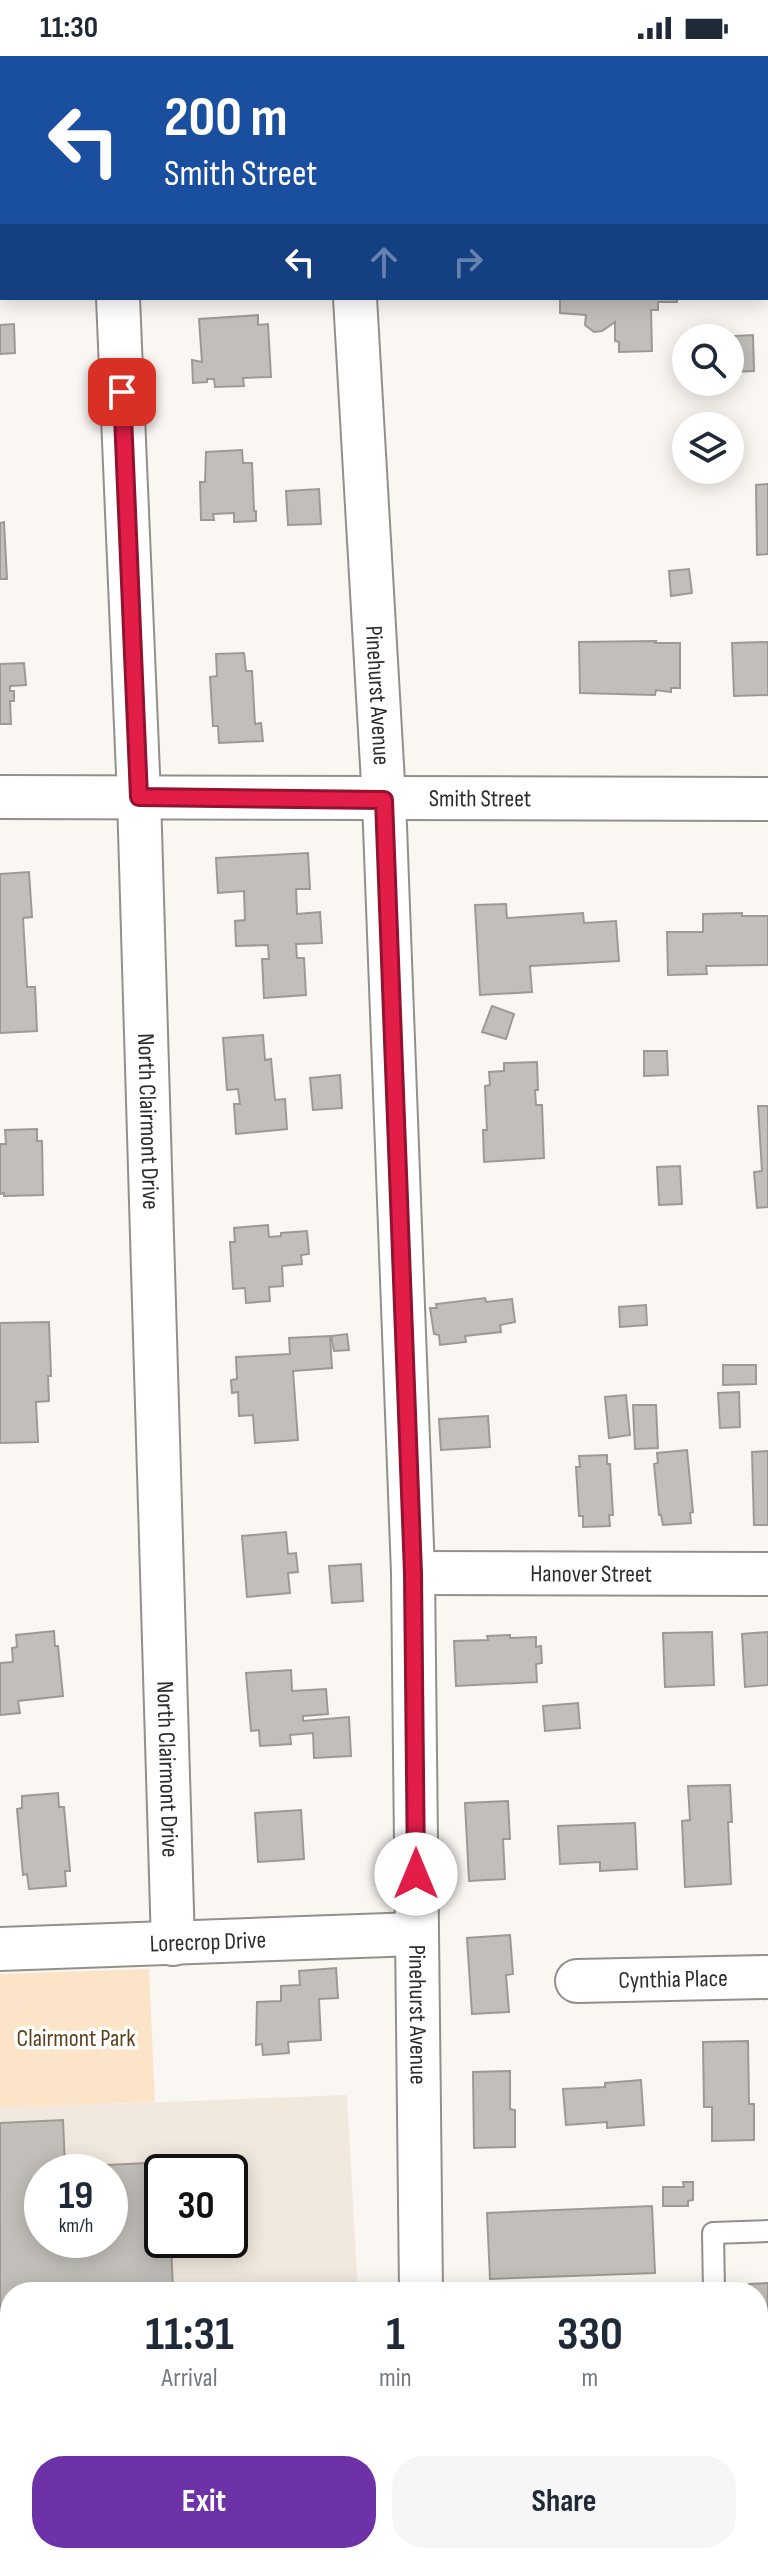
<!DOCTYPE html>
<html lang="en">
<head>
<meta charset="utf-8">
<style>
	:root { --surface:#fff; --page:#f6f6f7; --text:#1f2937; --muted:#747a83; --accent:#6e32a8 }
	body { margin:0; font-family:"Sofia Sans Condensed",sans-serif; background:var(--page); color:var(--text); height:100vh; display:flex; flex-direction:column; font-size:30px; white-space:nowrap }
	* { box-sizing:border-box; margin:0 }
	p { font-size:26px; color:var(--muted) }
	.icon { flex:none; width:44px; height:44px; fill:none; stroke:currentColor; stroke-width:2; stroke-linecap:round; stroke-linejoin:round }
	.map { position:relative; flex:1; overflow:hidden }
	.sheet { position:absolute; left:0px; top:2226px; width:768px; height:282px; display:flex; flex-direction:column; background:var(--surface); border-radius:32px 32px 0 0; box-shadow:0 4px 20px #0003 }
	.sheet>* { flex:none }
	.hud { position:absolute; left:0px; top:0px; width:768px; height:244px; box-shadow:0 4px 20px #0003; background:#1a4fa0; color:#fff; overflow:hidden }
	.tools { position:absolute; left:672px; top:268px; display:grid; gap:16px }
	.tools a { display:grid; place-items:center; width:72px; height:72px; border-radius:50%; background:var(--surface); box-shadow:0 4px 20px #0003; font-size:40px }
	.speed { position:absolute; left:24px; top:2098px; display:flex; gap:16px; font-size:40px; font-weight:700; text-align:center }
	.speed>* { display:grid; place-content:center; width:104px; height:104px; border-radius:50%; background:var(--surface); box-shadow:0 4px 20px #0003; line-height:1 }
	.speed small { font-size:20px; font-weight:400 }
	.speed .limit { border:4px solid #111; border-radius:12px; background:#fff; color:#111 }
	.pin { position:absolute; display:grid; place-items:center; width:68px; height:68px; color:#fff; margin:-34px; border-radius:16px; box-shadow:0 4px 12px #0006 }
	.me { position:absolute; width:88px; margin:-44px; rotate:0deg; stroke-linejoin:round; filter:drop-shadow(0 0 6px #0008) }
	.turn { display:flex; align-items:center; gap:28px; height:168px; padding:0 32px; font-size:36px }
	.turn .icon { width:104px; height:104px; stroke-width:2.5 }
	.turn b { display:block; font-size:56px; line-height:68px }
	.lanes { display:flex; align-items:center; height:76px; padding:0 32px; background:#0003; justify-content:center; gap:40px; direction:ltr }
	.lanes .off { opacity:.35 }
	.eta { display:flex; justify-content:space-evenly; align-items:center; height:136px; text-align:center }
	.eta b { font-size:48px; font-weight:700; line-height:56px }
	.button { display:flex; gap:16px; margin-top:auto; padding:16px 32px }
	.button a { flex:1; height:92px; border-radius:32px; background:var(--accent); color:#fff; font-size:32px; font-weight:700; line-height:92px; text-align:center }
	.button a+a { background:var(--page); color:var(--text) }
	.status { display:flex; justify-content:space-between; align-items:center; height:56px; padding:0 40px; background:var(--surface); direction:ltr }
	.status svg { height:22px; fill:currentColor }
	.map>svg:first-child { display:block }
	.built { fill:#f2e9de; fill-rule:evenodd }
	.green { fill:#fce4c9 }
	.building { fill:#c2bfba; stroke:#9d9995; stroke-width:2; fill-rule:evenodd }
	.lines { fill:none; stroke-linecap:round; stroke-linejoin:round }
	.lane-casing { stroke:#938f8b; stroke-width:24 }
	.street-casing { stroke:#938f8b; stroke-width:46 }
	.primary-casing { stroke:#d5d5d5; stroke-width:48 }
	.lane { stroke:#fff; stroke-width:20 }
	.street { stroke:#fff; stroke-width:42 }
	.primary { stroke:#bfadd7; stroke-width:44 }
	.route-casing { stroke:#92132f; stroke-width:20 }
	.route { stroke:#e11d48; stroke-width:14 }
	.labels { text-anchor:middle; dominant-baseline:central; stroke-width:7; stroke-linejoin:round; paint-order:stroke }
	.street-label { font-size:24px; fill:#2f2d2c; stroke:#fff }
	.park-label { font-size:24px; fill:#5d411b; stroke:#fff }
</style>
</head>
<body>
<div class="status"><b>11:30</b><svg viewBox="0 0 49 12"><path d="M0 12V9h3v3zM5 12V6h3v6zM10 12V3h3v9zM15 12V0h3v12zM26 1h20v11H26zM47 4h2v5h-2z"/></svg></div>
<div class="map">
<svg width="768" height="2507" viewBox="0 0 768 2507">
	<rect width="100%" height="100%" fill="#faf6f2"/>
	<path class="built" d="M347,2039L358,2236H10V2456H0V2052ZM42,2116H110V2184H42ZM162,2116H230V2184H162Z"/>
	<path class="green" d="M149,1913L155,2046L0,2052V1918Z"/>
	<g class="building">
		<rect x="0" y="114" width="2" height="74"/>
		<path d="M560,242H677V246H658V254H651L652,295L619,296V286L615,285V266L602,275L594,276L585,269L586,259L560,257Z"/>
		<path d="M258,259V269L268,268L271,321L243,322L244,330L215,331L214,323H207V326L193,327L192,304L202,306L199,263Z"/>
		<path d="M14,268L15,297L0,298V269Z"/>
		<path d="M753,279L754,315L730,316V282H698Z"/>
		<path d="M242,394L243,407H252L254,455H256V465L234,466V457L213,458L214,464H201L200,426H205L206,396Z"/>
		<path d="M768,428V498L757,499L756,429Z"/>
		<path d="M319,433L321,468L288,469L286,435Z"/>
		<path d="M4,466L7,523H0V467Z"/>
		<path d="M689,513L692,537L671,540L669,515Z"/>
		<path d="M656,585L655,587H680V632H671V636L656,634L655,639L580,637L579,586Z"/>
		<path d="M768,586V639L734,640L732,587Z"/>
		<path d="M244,597L246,615H252L255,668L261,667L263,685L219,687L218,670H213L210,621L217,620L216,598Z"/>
		<path d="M24,607L26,629L10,630V635H14V645H10L11,668H0V608Z"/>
		<path d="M308,797L310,833H296L297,858L320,856L322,887L296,888L297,902H304L306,939L264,942L262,903H269L268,889L236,890L235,865L245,864L244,835L218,837L216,802Z"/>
		<path d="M29,816L32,861L23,862L27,931H35L37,975L0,977V818Z"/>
		<path d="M506,848L507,862L583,857L584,867L616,865L619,905L530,910L532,936L480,939L475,849Z"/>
		<path d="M742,857V860H768V909L706,910L707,918L668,919L667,876H703V858Z"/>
		<path d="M492,950L514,958L506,983L482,976Z"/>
		<path d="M263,979L265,1004L271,1003L275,1044L285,1043L287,1073L236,1078L234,1048H240L238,1033L227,1034L223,982Z"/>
		<path d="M644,995H667L668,1019L644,1020Z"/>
		<path d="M537,1006L538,1034H535L536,1049H542L544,1102L484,1106L483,1074H487L485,1030L490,1029L489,1016L504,1015V1007Z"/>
		<path d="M340,1019L342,1052L313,1054L310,1022Z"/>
		<path d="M758,1050H768V1151L757,1152L754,1116L762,1115Z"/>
		<path d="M37,1073V1085H42L43,1139L4,1140V1137L0,1138V1091L1,1088H6L5,1074Z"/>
		<path d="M680,1110L682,1148L659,1149L657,1111Z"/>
		<path d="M268,1169L269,1181L281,1180V1177L307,1175L309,1198L301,1199L302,1208L282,1210L283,1230L269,1231L270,1245L246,1247L245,1232L233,1233L230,1186H235L234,1172Z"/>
		<path d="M485,1242L486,1246L512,1243L515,1266L500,1269L501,1276L465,1280L466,1286L440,1289L439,1279L434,1278L430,1252H437L436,1248Z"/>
		<path d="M646,1249L647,1269L620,1271L619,1251Z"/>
		<path d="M49,1266L51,1320H48L49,1345L36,1346L38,1386L0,1387V1267Z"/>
		<path d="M347,1278L349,1294L334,1295L331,1280Z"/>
		<path d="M330,1280L332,1312L293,1315L298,1384L255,1387L253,1359L239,1360L238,1336L232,1337L231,1324L237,1323L236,1301L290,1298L289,1282Z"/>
		<path d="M723,1309H756V1328L723,1329Z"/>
		<path d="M739,1336L740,1371L720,1372L718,1337Z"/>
		<path d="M626,1339L630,1379L609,1382L605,1341Z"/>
		<path d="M633,1349H656L658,1392L635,1393Z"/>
		<path d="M488,1360L490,1391L441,1394L439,1363Z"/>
		<path d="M687,1394L693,1456L690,1457L691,1467L663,1469L661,1459H659L654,1408L658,1407L657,1397Z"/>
		<path d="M768,1395V1469H754L752,1396Z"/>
		<path d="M607,1399V1408H610L613,1459H609L610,1470L583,1471V1460H579L576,1411H580L579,1400Z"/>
		<path d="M286,1476L288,1498L296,1497L298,1516L288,1517L290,1537L247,1541L242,1480Z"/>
		<path d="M361,1508L363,1545L332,1547L329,1510Z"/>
		<path d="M54,1575L55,1590H58L63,1640L18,1645L20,1657L0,1659V1607L13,1606L12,1592L17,1591L16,1579Z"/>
		<path d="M712,1576L714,1629L665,1631L663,1577Z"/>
		<path d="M768,1576V1629L745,1631L742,1578Z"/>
		<path d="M510,1579V1582L536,1581V1591L541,1590L542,1607L536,1608L537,1626L456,1630L454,1585L488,1584L487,1580Z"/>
		<path d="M291,1614L292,1635L326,1633L328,1658L303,1660V1665L349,1661L351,1700L314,1702L313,1677L290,1679L291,1688L260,1690L259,1674L251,1675L246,1617Z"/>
		<path d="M578,1647L580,1672L545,1675L543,1650Z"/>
		<path d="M730,1729L732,1766H728L731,1828L685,1831L682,1765L690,1764L688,1730Z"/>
		<path d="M58,1737L59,1751H64L70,1815H65L66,1830L29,1833L27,1818L23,1819L17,1753L22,1752V1740Z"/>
		<path d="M508,1745L510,1783H503L505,1823L469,1825L465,1747Z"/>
		<path d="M301,1754L304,1803L258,1806L255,1757Z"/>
		<path d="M635,1767L637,1813L600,1815V1806L560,1808L558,1770Z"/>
		<path d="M510,1879L513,1918L506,1919L509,1956L472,1958L467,1882Z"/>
		<path d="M336,1912L338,1942L319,1943L321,1984L288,1986L289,1997L263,1999L262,1988L256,1989L257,1946L281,1945V1930L300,1929L299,1915Z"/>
		<path d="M748,1985L749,2048H754V2084L712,2085V2051H704L703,1986Z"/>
		<path d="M510,2015V2053L515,2054V2091L474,2092L473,2016Z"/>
		<path d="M641,2024L644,2069L607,2072V2066L566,2069L563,2033L605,2031V2027Z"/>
		<path d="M63,2064L65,2111L168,2106L169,2116H162V2184H171L173,2236H10V2279H0V2067ZM42,2116H110V2184H42Z"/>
		<path d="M683,2126H693V2144L688,2145V2150H663V2131H684Z"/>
		<path d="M652,2150L655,2217L490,2223L487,2157Z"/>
		<path d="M768,2227V2377H758V2236H749V2228Z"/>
	</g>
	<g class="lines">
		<defs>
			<path id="lane" d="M714,2236L713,2177L768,2175"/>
			<g id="street">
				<path d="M108,0V2"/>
				<path d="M342,0V2"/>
				<path id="s1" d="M118,242L139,741L173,1888"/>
				<path id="s2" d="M355,242L384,744L413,1517L421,2236"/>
				<path id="s3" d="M0,741L768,743"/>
				<path id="s4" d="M413,1517L768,1518"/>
				<path id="s5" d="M0,1893L416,1878"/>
				<path id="s6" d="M577,1925L768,1921"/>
				<path d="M424,2498V2507"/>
			</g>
			<path id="primary" d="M622,2507L768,2502"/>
		</defs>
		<use href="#lane" class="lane-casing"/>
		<use href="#street" class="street-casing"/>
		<use href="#primary" class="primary-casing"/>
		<use href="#lane" class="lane"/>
		<use href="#street" class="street"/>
		<use href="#primary" class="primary"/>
	</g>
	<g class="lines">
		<defs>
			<path id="route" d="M122,336L139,741L384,744L413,1517L416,1818"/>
		</defs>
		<use href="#route" class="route-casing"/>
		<use href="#route" class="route"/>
	</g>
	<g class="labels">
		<g class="street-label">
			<text stroke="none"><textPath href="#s2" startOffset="398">Pinehurst Avenue</textPath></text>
			<text stroke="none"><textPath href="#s3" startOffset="480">Smith Street</textPath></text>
			<text stroke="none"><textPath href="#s1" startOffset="824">North Clairmont Drive</textPath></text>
			<text stroke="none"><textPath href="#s4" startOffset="178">Hanover Street</textPath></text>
			<text stroke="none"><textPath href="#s1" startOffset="1472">North Clairmont Drive</textPath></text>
			<text stroke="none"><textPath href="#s5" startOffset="208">Lorecrop Drive</textPath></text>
			<text stroke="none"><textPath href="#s6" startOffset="96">Cynthia Place</textPath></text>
			<text stroke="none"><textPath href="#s2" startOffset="1718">Pinehurst Avenue</textPath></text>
		</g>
		<g class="park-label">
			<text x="76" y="1982">Clairmont Park</text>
		</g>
	</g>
</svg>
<div class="tools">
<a><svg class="icon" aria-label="search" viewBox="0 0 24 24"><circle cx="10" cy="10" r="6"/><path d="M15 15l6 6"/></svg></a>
<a><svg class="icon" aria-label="layers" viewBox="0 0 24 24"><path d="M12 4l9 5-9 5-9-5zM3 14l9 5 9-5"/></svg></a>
</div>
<div class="speed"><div>19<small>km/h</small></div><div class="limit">30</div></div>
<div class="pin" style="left:122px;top:336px;background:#d93025"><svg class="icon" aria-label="arrive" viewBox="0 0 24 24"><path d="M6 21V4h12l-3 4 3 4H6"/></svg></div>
<svg class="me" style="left:416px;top:1818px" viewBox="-20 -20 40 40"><circle r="19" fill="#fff"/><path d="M0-13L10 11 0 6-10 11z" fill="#e11d48"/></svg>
<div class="hud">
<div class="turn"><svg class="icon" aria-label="left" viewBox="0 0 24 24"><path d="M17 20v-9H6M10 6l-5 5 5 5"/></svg><div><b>200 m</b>Smith Street</div></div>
<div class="lanes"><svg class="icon" aria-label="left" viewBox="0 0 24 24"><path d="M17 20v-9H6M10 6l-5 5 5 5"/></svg><svg class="icon off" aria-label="ahead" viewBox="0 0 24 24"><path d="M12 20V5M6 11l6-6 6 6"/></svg><svg class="icon off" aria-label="right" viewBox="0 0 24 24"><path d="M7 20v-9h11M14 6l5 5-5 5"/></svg></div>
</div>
<section class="sheet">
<div class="eta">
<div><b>11:31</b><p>Arrival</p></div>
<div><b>1</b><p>min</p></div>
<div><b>330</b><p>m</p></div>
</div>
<div class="button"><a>Exit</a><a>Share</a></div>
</section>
</div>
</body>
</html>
